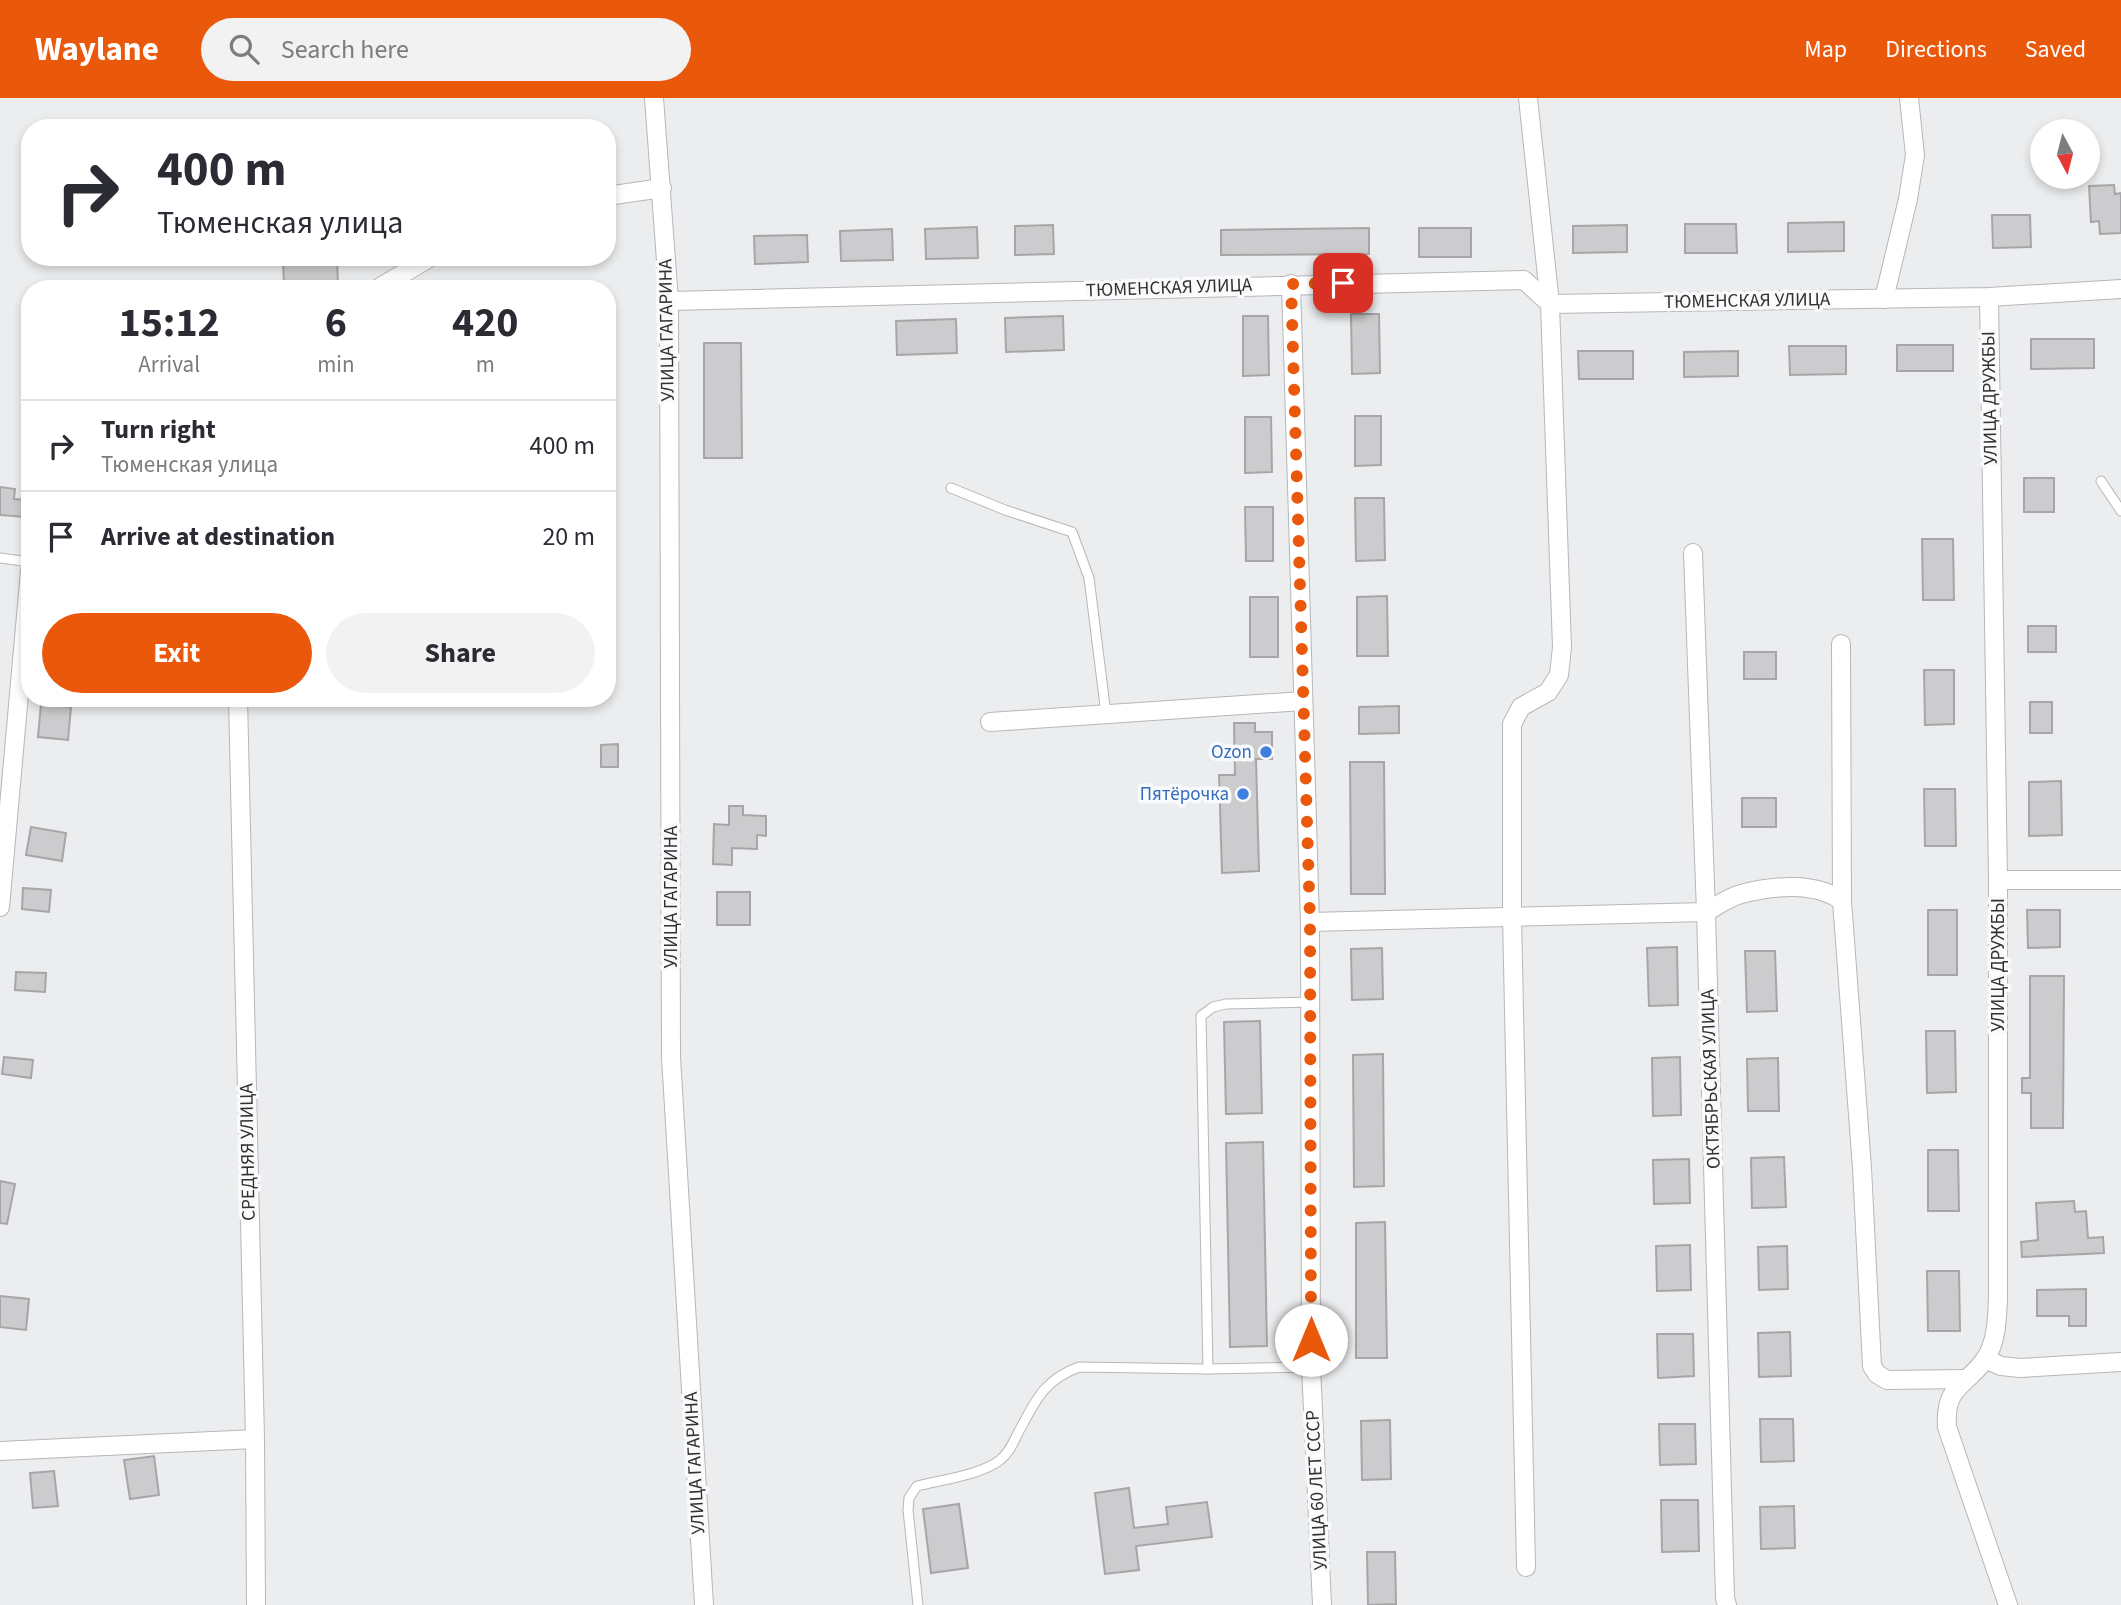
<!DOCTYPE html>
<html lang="en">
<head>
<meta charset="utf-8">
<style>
	:root { --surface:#fff; --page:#f2f2f3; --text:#2b2b33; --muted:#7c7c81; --line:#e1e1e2; --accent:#ea580c }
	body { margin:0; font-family:"Source Sans 3",sans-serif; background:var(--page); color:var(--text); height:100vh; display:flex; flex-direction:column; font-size:26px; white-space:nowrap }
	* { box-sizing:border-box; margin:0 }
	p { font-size:23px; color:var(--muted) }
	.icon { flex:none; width:38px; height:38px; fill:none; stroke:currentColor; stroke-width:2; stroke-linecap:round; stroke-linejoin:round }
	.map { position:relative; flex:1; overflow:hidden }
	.panel { position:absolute; left:21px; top:182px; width:595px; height:427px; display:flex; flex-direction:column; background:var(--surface); border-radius:28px; box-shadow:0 4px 10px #0003 }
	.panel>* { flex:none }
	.guide { position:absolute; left:21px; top:21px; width:595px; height:147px; border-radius:28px; box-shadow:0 4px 10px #0003; background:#fff; color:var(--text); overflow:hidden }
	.needle { width:46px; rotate:173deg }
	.tools { position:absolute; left:2030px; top:21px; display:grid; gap:14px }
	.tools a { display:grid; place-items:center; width:70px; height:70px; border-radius:50%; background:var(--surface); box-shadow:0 4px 10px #0003; font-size:35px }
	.pin { position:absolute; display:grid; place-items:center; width:60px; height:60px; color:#fff; margin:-30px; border-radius:14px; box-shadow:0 4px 10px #0006 }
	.me { position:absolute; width:77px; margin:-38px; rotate:0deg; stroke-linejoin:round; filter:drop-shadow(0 0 5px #0008) }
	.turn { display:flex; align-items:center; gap:24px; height:147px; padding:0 21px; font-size:32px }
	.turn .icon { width:91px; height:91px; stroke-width:2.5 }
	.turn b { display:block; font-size:49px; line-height:60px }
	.eta { display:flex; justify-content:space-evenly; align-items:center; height:119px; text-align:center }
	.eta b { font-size:42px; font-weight:700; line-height:49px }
	.action { display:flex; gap:14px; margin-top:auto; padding:14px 21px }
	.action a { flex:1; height:80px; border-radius:42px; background:var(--accent); color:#fff; font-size:28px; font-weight:700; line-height:80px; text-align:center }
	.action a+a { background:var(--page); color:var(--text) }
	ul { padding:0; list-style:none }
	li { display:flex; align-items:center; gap:21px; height:91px; padding:0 21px; border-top:2px solid var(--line) }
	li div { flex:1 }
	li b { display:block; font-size:26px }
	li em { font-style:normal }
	header { display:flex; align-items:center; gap:42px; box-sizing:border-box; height:98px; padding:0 35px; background:var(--accent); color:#fff }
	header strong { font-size:33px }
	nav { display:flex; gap:38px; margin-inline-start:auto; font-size:24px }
	.search { width:490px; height:63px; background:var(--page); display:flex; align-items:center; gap:18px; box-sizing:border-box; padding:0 24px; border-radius:38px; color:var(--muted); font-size:26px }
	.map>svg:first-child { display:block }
	.building { fill:#ccccce; stroke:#a6a6a8; stroke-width:2 }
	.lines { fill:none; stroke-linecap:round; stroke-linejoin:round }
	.lane-casing { stroke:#b6b7b9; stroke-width:11 }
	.street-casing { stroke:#b6b7b9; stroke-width:20 }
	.lane { stroke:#fff; stroke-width:9 }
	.street { stroke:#fff; stroke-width:18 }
	.route { stroke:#ea580c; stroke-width:12; stroke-dasharray:0 21.6 }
	.shop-dot { fill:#3f7fe0; stroke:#f9fafc; stroke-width:2.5 }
	.labels { text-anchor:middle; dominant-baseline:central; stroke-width:7; stroke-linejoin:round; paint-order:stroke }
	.street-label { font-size:19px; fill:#313132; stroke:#f9fafc }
	.shop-label { font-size:19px; fill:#366cbe; stroke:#f9fafc; text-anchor:end }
</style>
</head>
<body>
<header>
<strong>Waylane</strong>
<div class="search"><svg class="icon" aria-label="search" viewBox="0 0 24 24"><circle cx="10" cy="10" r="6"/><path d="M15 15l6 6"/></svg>Search here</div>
<nav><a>Map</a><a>Directions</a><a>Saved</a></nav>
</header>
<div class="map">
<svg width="2121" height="1507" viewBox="0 0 2121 1507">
	<rect width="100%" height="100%" fill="#ebedef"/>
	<g class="building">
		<path d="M2114,87L2115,96L2121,95V135L2100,136L2099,123L2091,124L2089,88Z"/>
		<path d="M1992,117H2030L2031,149L1993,150Z"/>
		<path d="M1844,124V153L1788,154V125Z"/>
		<path d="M1685,126H1736L1737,155H1685Z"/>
		<path d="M1053,127L1054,156L1015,157V128Z"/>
		<path d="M1627,127V154L1573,155V128Z"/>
		<path d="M977,129L978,160L926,161L925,131Z"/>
		<path d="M1369,130V156L1221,157V132Z"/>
		<rect x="1419" y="130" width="52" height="29"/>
		<path d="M892,131L893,162L841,163L840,133Z"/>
		<path d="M807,137L808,164L755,166L754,138Z"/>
		<path d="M337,161L338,188L284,189L283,162Z"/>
		<path d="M1351,216H1379L1380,275L1352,276Z"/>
		<path d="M1063,218L1064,252L1006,254L1005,220Z"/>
		<path d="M1243,218H1268L1269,277L1243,278Z"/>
		<path d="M956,221L957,255L897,257L896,223Z"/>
		<path d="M2031,241H2094V270L2031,271Z"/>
		<path d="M704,245H741L742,360H704Z"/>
		<rect x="1897" y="247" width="56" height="26"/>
		<path d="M1789,248H1846V276L1790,277Z"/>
		<path d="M1578,253H1633V281H1579Z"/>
		<path d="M1738,253V278L1684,279V254Z"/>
		<path d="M1355,318H1381V367L1355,368Z"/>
		<path d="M1245,319H1271L1272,374L1245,375Z"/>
		<rect x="2024" y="380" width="30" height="34"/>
		<path d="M0,389L15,391L14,401L26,402L25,419L0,417Z"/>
		<path d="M1355,400H1384L1385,462L1356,463Z"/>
		<path d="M1245,409H1273V463H1246Z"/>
		<path d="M1922,441H1953L1954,502H1923Z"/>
		<path d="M1387,498L1388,558H1357V499Z"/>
		<rect x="1250" y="499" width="28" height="60"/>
		<rect x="2028" y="528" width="28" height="26"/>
		<rect x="1744" y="554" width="32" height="27"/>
		<path d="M1924,572H1954V626L1925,627Z"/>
		<rect x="2030" y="604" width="22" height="31"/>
		<path d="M41,606L71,609L68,642L38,639Z"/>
		<path d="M1399,608V635L1359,636V609Z"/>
		<path d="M1234,625H1255V634H1272V661H1256L1259,773L1222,775L1219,677H1235Z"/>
		<path d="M618,646V669H601V647Z"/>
		<path d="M1350,664H1384L1385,796H1351Z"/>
		<path d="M2061,683L2062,737L2029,738V684Z"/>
		<path d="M1924,691H1955L1956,748H1925Z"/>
		<rect x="1742" y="700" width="34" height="29"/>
		<path d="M729,708H743V717L766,718V738L757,737V751L732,750V767L713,766L714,726L729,727Z"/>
		<path d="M31,729L66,735L62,763L26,757Z"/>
		<path d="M23,790L51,792L49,814L22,811Z"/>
		<rect x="717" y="794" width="33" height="33"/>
		<rect x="1928" y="812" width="29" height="65"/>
		<path d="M2027,812H2060V849L2028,850Z"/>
		<path d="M1677,849L1678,907L1649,908L1647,850Z"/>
		<path d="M1382,850L1383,901L1352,902L1351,851Z"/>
		<path d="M1745,853H1775L1777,913L1747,914Z"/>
		<path d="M16,874L46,875L45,894L15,892Z"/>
		<path d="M2030,878H2064L2063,1030H2031V995H2022V980H2030Z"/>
		<path d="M1260,923L1262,1015L1226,1016L1224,924Z"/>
		<path d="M1926,933H1955L1956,994L1927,995Z"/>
		<path d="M1383,956L1384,1088L1354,1089L1353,957Z"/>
		<path d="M4,959L33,962L31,980L2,976Z"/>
		<path d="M1680,959L1681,1017L1653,1018L1652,960Z"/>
		<path d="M1778,960L1779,1013H1748L1747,961Z"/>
		<path d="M1263,1044L1267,1248L1230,1249L1226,1045Z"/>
		<path d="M1928,1052H1958L1959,1113H1928Z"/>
		<path d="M1784,1059L1786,1109L1752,1110L1751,1060Z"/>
		<path d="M1689,1061L1690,1105L1654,1106L1653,1062Z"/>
		<path d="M0,1083L15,1086L7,1126L0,1125Z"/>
		<path d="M2074,1103L2075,1114L2086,1113L2088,1140L2103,1139L2104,1155L2022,1159L2021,1144L2038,1142L2036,1105Z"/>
		<path d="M1385,1124L1387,1260H1356V1125Z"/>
		<path d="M1690,1147L1691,1192L1657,1193L1656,1148Z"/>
		<path d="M1787,1148L1788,1191L1759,1192L1758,1149Z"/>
		<path d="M1927,1173H1959L1960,1233H1928Z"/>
		<path d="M2086,1191V1228H2069V1218H2037V1192Z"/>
		<path d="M0,1198L29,1201L26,1232L0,1229Z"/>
		<path d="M1790,1234L1791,1278L1759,1279L1758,1235Z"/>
		<path d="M1657,1236H1693L1694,1278L1658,1280Z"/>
		<path d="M1760,1321H1793L1794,1363L1761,1364Z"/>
		<path d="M1390,1322L1391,1381L1362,1382L1361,1323Z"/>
		<path d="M1659,1326H1695L1696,1366L1660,1367Z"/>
		<path d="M154,1358L159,1397L130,1401L124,1362Z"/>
		<path d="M54,1373L58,1408L33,1410L30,1375Z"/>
		<path d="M1129,1390L1134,1430L1168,1426L1166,1409L1207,1404L1212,1439L1136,1448L1139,1472L1105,1476L1095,1395Z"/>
		<path d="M1661,1402H1698L1699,1453L1662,1454Z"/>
		<path d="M959,1406L968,1470L931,1475L923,1411Z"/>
		<path d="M1794,1408L1795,1450L1761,1451L1760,1409Z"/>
		<path d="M1367,1454H1395L1396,1506L1368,1507Z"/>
	</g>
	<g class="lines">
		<defs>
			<g id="lane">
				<path d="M2101,383L2121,413"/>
				<path d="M951,390L1005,412L1072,434L1089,480L1106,616"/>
				<path d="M0,460L30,464"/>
				<path d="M1208,1271L1201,918L1213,909L1226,906L1310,904"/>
				<path d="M918,1507L908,1412L909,1400L917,1388C941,1382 981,1377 1000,1362C1009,1355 1013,1345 1018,1335C1035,1304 1043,1282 1079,1269L1208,1271L1311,1269"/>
			</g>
			<g id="street">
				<path d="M654,0L669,203L671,959L704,1507"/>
				<path d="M607,98L662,90"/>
				<path d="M1291,186L1310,824L1311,1269L1322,1507"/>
				<path d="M377,191L431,159"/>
				<path d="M1989,199L1998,782V1200C1997,1220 1997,1242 1986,1260C1966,1289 1944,1287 1947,1329L2008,1507"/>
				<path d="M1884,201L1908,101L1915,57L1909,0"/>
				<path d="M669,203L1524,182L1550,206L1989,199L2121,191"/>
				<path d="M1693,455L1706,814L1725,1500L1727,1507"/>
				<path d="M1841,546L1842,803"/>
				<path d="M238,600L255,1341L256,1507"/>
				<path d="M990,624L1303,603"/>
				<path d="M1998,782H2121"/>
				<path d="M0,809L30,473"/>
				<path d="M1310,824L1706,814C1717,808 1729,799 1741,796C1772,788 1815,783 1842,803L1862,1070L1872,1268L1877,1276L1887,1282L1965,1281"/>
				<path d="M1985,1261L2001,1268L2020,1270L2121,1264"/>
				<path d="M0,1353L255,1341"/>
				<path d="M1526,1469L1512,819V626L1521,609L1548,594L1559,577L1562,549L1550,206L1528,0"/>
			</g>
		</defs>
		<use href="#lane" class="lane-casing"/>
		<use href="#street" class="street-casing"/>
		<use href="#lane" class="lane"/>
		<use href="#street" class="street"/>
	</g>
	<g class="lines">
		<path class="route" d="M1311,1242L1310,824L1291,186L1343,185"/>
	</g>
	<g class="shop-dot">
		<circle cx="1266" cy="654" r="7"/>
		<circle cx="1243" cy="696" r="7"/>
	</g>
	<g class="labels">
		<g class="street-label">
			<text transform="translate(1169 190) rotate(-2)">ТЮМЕНСКАЯ УЛИЦА</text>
			<text transform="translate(1747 203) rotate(-1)">ТЮМЕНСКАЯ УЛИЦА</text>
			<text transform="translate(667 232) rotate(-91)">УЛИЦА ГАГАРИНА</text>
			<text transform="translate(1990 300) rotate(-91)">УЛИЦА ДРУЖБЫ</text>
			<text transform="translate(671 799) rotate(-90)">УЛИЦА ГАГАРИНА</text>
			<text transform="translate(1998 867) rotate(-90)">УЛИЦА ДРУЖБЫ</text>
			<text transform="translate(1711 981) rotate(-92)">ОКТЯБРЬСКАЯ УЛИЦА</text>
			<text transform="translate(248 1054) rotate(-91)">СРЕДНЯЯ УЛИЦА</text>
			<text transform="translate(695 1365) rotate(-93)">УЛИЦА ГАГАРИНА</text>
			<text transform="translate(1317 1392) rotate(-93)">УЛИЦА 60 ЛЕТ СССР</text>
		</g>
		<g class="shop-label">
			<text x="1252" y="654">Ozon</text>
			<text x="1229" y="696">Пятёрочка</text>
		</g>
	</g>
</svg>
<div class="tools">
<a><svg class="needle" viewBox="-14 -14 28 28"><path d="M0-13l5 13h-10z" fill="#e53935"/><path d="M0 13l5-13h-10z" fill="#7c7c81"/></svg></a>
</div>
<div class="pin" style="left:1343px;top:185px;background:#d93025"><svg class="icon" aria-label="arrive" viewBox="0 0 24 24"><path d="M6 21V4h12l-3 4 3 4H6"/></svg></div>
<svg class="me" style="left:1311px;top:1242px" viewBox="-20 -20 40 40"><circle r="19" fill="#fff"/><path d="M0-13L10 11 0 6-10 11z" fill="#ea580c"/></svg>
<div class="guide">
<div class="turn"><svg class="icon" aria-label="right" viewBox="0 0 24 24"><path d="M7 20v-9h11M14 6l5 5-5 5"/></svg><div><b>400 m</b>Тюменская улица</div></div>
</div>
<section class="panel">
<div class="eta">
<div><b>15:12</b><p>Arrival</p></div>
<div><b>6</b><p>min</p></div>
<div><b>420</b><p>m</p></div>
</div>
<ul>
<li><svg class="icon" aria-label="right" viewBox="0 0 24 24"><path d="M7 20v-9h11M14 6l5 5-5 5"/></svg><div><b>Turn right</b><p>Тюменская улица</p></div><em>400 m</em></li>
<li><svg class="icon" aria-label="arrive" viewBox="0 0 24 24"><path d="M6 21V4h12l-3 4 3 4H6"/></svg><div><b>Arrive at destination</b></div><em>20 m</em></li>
</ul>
<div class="action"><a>Exit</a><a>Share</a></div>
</section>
</div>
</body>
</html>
